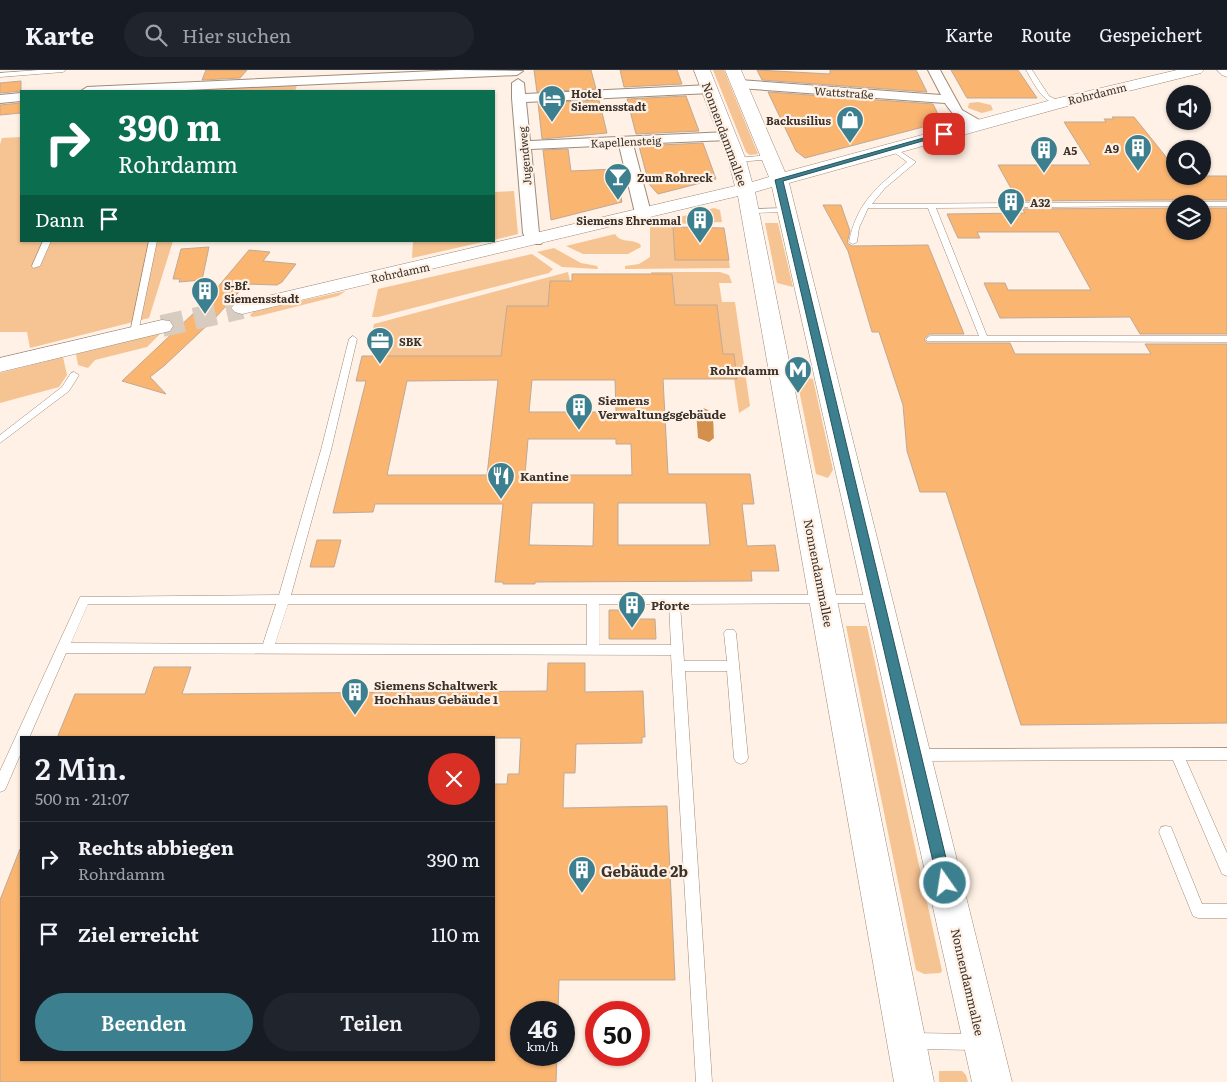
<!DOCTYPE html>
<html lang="de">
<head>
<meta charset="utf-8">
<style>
	:root { --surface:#171b24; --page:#20242c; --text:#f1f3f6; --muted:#9ea1a6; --line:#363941; --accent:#3c808f }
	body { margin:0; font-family:Literata,serif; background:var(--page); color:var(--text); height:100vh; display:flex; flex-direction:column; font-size:19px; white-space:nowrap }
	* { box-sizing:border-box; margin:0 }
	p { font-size:16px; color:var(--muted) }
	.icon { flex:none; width:28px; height:28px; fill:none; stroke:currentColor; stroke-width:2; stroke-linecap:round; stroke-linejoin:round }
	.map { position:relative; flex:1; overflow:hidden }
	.drawer { position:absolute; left:20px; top:666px; width:475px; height:325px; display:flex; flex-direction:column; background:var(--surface); border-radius:0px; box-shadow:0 1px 4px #0004 }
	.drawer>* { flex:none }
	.banner { position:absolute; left:20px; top:20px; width:475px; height:152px; border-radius:0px; box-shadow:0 1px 4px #0004; background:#0b6e4f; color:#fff; overflow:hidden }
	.tools { position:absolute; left:1166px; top:15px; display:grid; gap:10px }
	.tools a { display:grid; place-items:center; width:45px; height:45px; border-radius:50%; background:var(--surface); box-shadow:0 1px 4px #0004; font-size:25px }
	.speed { position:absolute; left:510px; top:931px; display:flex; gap:10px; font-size:25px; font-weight:700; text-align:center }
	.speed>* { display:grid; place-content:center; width:65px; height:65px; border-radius:50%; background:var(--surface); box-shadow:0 1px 4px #0004; line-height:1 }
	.speed small { font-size:12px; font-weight:400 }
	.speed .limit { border:8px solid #d22; background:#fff; color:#111 }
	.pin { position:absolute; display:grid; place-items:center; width:42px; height:42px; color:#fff; margin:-21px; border-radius:10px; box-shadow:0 2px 8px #0006 }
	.me { position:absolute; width:55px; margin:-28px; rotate:347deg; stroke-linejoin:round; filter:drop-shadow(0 0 4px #0008) }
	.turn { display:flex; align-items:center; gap:18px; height:105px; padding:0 15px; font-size:22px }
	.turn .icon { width:65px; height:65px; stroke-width:2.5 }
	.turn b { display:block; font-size:35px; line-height:42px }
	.then { display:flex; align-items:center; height:48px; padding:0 15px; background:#0003; gap:10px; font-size:19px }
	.round { display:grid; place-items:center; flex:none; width:52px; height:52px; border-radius:26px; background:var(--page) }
	.head { display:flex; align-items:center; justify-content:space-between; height:85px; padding:0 15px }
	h1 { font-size:30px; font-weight:600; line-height:38px }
	.cta { display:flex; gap:10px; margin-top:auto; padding:10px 15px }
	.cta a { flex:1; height:58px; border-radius:30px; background:var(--accent); color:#fff; font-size:20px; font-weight:600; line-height:58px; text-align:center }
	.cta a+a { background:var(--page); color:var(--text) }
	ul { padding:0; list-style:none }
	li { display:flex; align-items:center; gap:15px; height:75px; padding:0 15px; border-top:1px solid var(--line) }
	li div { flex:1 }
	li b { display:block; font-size:19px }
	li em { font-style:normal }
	header { display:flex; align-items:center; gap:30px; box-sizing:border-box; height:70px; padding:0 25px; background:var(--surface); border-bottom:1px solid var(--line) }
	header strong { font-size:24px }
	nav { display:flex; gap:28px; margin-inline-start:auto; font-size:18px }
	.search { width:350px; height:45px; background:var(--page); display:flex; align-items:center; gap:12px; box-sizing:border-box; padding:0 18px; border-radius:28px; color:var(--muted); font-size:19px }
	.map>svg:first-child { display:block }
	.green { fill:#f6c393 }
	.water { fill:#d3904d }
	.building { fill:#fab571; stroke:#bfa997; fill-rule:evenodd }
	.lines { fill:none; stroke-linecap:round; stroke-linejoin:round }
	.secondary-tunnel { stroke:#d8cbc0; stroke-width:22; stroke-dasharray:22 11; stroke-linecap:butt }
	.service-casing { stroke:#9f8b79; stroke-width:1 }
	.minor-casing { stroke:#9f8b79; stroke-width:2 }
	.tertiary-casing { stroke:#9f8b79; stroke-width:1 }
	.secondary-casing { stroke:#9f8b79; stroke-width:1 }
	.service { fill:#fff; fill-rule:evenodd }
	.minor { fill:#fff; fill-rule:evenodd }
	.tertiary { fill:#fff; fill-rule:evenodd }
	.secondary { fill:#fff; fill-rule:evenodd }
	.route { fill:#3c808f; stroke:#27535d }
	.labels { text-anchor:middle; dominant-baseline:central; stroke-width:4.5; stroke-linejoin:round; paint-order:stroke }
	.far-street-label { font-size:11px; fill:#3a322a; stroke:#fff1e5 }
	.far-poi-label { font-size:11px; font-weight:bold; fill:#3a322a; stroke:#fff1e5; text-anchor:start }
	.street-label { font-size:12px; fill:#3a322a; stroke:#fff1e5 }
	.poi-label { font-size:12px; font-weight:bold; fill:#3a322a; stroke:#fff1e5; text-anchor:start }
	.near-poi-label { font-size:15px; font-weight:bold; fill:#3a322a; stroke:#fff1e5; text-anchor:start }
</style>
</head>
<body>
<header>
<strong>Karte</strong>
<div class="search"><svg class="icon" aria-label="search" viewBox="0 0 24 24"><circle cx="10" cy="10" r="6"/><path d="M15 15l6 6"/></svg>Hier suchen</div>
<nav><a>Karte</a><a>Route</a><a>Gespeichert</a></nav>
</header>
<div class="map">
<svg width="1227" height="1012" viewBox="0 0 1227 1012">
	<rect width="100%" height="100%" fill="#fff1e5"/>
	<g class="green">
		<path d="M713,0H724L758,84L750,85L746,82Z"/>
		<path d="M299,10L295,21H177L178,16Z"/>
		<path d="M978,32L991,35L993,40L982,43L968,38L969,33Z"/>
		<path d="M21,67V171H173L149,248L30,278L27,262H0V74L2,68Z"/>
		<path d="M514,121L518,164L494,170V122Z"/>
		<path d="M714,138L720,140L722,152L676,154L672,149Z"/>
		<path d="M668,150V157H673L675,190H729L730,198L625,199V196L639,194L650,187V155Z"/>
		<path d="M765,153H778L793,217L777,213Z"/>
		<path d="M615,164C620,173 632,169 640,174L641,177L628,184H583L566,176Z"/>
		<path d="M413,171H487L412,188Z"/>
		<path d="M554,178L581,193L597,196L598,199L562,197L537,182Z"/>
		<path d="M532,184L553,199L549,203L378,247H372L378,219Z"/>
		<path d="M568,202L570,211H550L548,236H507L501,286H384L387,269H371L374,254Z"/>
		<path d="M651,202H720L729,205L732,213H719L722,232H735L750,336L739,343L734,309H737L734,284H723L717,235H675L673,210H652Z"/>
		<path d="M346,221L338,226L259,246L252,247L250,245L254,241Z"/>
		<path d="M161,263L147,277L95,290L88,298L78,295L76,284Z"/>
		<path d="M63,287L67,305L59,317L0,333V303Z"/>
		<path d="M796,305L813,309L833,400L828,408L816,404Z"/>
		<path d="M846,556H867L942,901L940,903L924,904L916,900Z"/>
		<path d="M939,1001H962L966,1005L968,1012H939Z"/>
	</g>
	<path class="water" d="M702,338C716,339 713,357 714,368L709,372L698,368L696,341Z"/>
	<g class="building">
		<path d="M206,0H247L240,8L202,10Z"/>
		<path d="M534,0H591L596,19L537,22Z"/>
		<path d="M620,0H677L682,14L624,17Z"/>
		<path d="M757,0L830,4V0H916L927,22L762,10Z"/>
		<path d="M951,0H1018L1037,28H967Z"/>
		<path d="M21,11V21L0,23V13Z"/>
		<path d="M768,22L933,34L942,52L805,88L796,81Z"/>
		<path d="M686,26L699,61L636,64L627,29Z"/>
		<path d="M599,30L607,63L542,69L538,33Z"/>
		<path d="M21,33V43L0,45V35Z"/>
		<path d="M1112,47H1134L1175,98V106H1227V130H1199L1196,134H1181L1175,130L1018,131L998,95H1091L1064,52H1106L1104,49H1114Z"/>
		<path d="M703,73L716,109L658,124L649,114L639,76Z"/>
		<path d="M568,79L571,101L615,99L622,132L551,150L543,80Z"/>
		<path d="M823,135H841L850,161L847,173L852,176L928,175L964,264H930L924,269L927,273H1010L1015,284H1151L1145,274H1227V653L1021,655L946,422H920L907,381L903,335L879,262H872L848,181Z"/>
		<path d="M1175,138V161H1202V138H1227V264H1140L1130,247L1000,248L984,213H1005L1008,220H1091L1059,162H977L980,168H958L947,144L1025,143L1022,139Z"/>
		<path d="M673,157L724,158L729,190H675Z"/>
		<path d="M209,177L202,210L179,212L180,209H173L181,179Z"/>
		<path d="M249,180L270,182L263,191L296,194L282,212L277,215L246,214L215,248L165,295L150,307L166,324L122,311L196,241L195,244Z"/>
		<path d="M572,204H672L675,235H717L723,284H734L737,309H663L668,404H750L754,434H742L747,476L775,475L779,501H751L752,511L535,512V514H503V512H495L503,434H375L373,442L333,443L366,311H356L362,286H501L507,236H548L550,211H572ZM498,310L487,405H387L407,311ZM532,310H615L616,342H529ZM528,369H616V374H631L632,405H525ZM532,433H594L593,476L529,475ZM618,433H706L710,475H618Z"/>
		<path d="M317,470H341L334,497H310Z"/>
		<path d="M609,540H630L631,549H655L656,569H609Z"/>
		<path d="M548,593H585V622L643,621L645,667H642V673L576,674L575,703H564L563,738L667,736L675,910H559L558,942H521V985H557L556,1012H0V830L20,779L21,990H494V714H507L508,704H519L521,668H57L75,624H145L154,597H191L182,624L547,621Z"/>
	</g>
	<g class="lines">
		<path class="secondary-tunnel" d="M162,256L242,238"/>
		<defs>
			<g id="service">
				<path d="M39,0H66L63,2L0,7V3Z"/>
				<path d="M1026,0H1032L1049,26L1061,32V34C1043,35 1034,13 1026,0Z"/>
				<path d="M892,76L916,92L885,118L872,134L1175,132L1179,134H1175V136L936,138L987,266H1227V272L927,271L926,269L930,266H979L928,138H868L859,158L857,172L853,174L849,172C857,132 877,117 907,92L890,79V77Z"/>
				<path d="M771,85H774V89L737,92L733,90L737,88Z"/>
				<path d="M1199,132H1227V136H1202V134H1198Z"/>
				<path d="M789,138V142H786L751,143L747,141L751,139Z"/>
				<path d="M43,171H51L40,196L33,198L32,196Z"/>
				<path d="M149,171H157L138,263L134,266L130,263Z"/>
				<path d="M353,266L357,269L331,380L291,525H879L883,526L885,529L883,532L879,533L680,534L684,591H727L724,563L726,560H734L736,563L748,688L746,692L741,694L736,692L734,688L727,601H685L712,1012H696L671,585L66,583L29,668H21V683L5,720L0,722V701L80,527L279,525L321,380L349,269ZM88,534H276L263,574L71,573ZM288,534H587V575L275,574ZM599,534H669L671,575H599Z"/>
				<path d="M74,302L79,305L69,321L0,373V365L62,317L71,303Z"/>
				<path d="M1227,678V690H1186L1227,783V806L1222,804L1173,690L917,691L912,689L910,685L912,681L917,679Z"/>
				<path d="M1166,756L1171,757L1202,834H1227V848H1198L1193,846L1159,762L1161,757Z"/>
				<path d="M911,963L978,964L984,966L986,972L984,978L978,980L911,979L905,977L903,971L905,965Z"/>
			</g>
			<g id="minor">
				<path d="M457,0L523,1L517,5L165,21H81L87,17Z"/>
				<path d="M928,0H940L962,40L983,52L985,55L983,58C968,62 952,44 945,33L739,18L733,14L739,10L941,25Z"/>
				<path d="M518,9L524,13L525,24L710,15L716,19L710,23L526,32L530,71L728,62L735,66L728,70L633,74L651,143L643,148L635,143L619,75L531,79L539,163L543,171L541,174H529L523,163L512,28V13Z"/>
				<path d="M21,23V31L0,33V25Z"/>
			</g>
			<path id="tertiary" d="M1217,0H1227V7L1222,5Z"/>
			<g id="secondary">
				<path d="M694,0H710L746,90L752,112L769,107L725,0H741L785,102L1059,28L1177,0H1204L1201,3L1064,37L789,113L1012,1012H972L772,117L755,122L934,1012H894L738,126L242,244L235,242L231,238L235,234L242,232L735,116L728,90Z"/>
				<path d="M162,250L170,251L173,256L170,261L0,302V288Z"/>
			</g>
		</defs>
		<use href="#service" class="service-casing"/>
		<use href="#minor" class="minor-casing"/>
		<use href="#tertiary" class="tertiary-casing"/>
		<use href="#secondary" class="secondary-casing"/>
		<use href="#service" class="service"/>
		<use href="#minor" class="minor"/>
		<use href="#tertiary" class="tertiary"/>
		<use href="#secondary" class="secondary"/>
	</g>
	<path class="route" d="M941,63L947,64L783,111L952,813L950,818L945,820L940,818L938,813L775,110Z"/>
	<defs>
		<symbol id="hotel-pin" viewBox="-11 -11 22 30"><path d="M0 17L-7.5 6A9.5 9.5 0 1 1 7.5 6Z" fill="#3c808f" stroke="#fff1e5"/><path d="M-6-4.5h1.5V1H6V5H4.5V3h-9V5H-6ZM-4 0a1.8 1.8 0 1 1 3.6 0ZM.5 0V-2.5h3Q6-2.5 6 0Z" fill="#fff"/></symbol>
		<symbol id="shop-pin" viewBox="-11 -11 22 30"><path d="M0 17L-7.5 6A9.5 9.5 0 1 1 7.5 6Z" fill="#3c808f" stroke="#fff1e5"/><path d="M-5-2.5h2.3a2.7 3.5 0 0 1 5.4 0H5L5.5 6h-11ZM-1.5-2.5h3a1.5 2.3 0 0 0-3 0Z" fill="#fff"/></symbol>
		<symbol id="building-pin" viewBox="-11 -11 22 30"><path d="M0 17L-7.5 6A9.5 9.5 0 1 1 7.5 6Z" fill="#3c808f" stroke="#fff1e5"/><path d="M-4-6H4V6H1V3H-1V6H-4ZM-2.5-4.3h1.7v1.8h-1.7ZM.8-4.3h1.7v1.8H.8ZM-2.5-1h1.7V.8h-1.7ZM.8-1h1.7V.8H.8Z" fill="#fff"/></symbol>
		<symbol id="bar-pin" viewBox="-11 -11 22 30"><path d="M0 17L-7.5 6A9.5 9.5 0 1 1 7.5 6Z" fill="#3c808f" stroke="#fff1e5"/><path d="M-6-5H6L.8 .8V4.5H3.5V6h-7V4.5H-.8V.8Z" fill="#fff"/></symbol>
		<symbol id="office-pin" viewBox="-11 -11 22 30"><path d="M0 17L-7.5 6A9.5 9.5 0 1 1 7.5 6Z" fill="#3c808f" stroke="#fff1e5"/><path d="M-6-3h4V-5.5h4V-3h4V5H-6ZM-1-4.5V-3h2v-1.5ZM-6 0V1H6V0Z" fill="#fff"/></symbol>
		<symbol id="metro-pin" viewBox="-11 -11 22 30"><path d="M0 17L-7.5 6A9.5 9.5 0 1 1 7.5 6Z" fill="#3c808f" stroke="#fff1e5"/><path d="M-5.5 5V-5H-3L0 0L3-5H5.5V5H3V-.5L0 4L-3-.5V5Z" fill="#fff"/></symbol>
		<symbol id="restaurant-pin" viewBox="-11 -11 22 30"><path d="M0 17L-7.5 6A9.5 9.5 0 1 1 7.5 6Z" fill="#3c808f" stroke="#fff1e5"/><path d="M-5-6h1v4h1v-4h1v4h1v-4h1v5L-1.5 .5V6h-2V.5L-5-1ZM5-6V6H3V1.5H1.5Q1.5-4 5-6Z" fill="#fff"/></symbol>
	</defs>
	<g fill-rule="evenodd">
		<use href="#hotel-pin" x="536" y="13" width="32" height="43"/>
		<use href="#shop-pin" x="834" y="34" width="32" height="43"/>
		<use href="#building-pin" x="1122" y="62" width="32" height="43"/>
		<use href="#building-pin" x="1028" y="64" width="32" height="43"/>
		<use href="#bar-pin" x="602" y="91" width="32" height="43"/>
		<use href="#building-pin" x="995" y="116" width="32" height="43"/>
		<use href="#building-pin" x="684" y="134" width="32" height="43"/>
		<use href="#building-pin" x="189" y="205" width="32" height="43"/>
		<use href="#office-pin" x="364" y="255" width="32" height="43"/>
		<use href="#metro-pin" x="782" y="284" width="32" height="43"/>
		<use href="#building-pin" x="563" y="321" width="32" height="43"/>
		<use href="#restaurant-pin" x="485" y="390" width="32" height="43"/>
		<use href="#building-pin" x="616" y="519" width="32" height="43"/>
		<use href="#building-pin" x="339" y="606" width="32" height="43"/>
		<use href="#building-pin" x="566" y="784" width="32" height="43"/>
	</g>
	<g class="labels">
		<g class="far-street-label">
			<text transform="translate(844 22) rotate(4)">Wattstraße</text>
			<text transform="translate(1097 23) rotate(-14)">Rohrdamm</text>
			<text transform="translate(626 71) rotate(-3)">Kapellensteig</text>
			<text transform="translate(524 86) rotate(-95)">Jugendweg</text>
			<text transform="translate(400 202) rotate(-12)">Rohrdamm</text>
		</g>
		<g class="far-poi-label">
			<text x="571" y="23">Hotel<tspan x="571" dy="13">Siemensstadt</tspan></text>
			<text x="831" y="50" text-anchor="end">Backusilius</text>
			<text x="1119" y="78" text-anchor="end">A9</text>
			<text x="1063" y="80">A5</text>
			<text x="637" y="107">Zum Rohreck</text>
			<text x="1030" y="132">A32</text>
			<text x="681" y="150" text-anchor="end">Siemens Ehrenmal</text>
			<text x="224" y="215">S-Bf.<tspan x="224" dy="13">Siemensstadt</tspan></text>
			<text x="399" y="271">SBK</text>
		</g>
		<g class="street-label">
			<text transform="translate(725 64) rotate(70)">Nonnendammallee</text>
			<text transform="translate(819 503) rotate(79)">Nonnendammallee</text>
			<text transform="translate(968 912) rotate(77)">Nonnendammallee</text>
		</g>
		<g class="poi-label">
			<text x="779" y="300" text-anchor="end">Rohrdamm</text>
			<text x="598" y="330">Siemens<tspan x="598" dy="14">Verwaltungsgebäude</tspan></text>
			<text x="520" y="406">Kantine</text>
			<text x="651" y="535">Pforte</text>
			<text x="374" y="615">Siemens Schaltwerk<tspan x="374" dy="14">Hochhaus Gebäude 1</tspan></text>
		</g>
		<g class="near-poi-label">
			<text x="601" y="800">Gebäude 2b</text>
		</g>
	</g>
</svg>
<div class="tools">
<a><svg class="icon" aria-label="sound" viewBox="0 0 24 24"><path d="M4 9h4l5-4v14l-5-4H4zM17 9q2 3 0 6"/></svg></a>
<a><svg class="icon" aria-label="search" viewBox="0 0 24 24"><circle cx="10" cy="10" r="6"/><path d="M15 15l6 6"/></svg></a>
<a><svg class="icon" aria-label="layers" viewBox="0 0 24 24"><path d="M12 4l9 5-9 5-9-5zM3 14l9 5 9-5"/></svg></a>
</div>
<div class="speed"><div>46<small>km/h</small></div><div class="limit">50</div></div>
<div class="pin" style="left:944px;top:64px;background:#d93025"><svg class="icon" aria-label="arrive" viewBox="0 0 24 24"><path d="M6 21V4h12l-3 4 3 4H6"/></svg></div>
<svg class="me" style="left:945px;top:813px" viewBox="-20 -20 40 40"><circle r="17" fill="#3c808f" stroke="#fff" stroke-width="3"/><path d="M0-11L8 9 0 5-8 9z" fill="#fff"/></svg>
<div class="banner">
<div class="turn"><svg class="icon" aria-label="right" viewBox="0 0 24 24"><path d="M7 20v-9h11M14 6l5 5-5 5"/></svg><div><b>390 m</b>Rohrdamm</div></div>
<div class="then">Dann<svg class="icon" aria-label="arrive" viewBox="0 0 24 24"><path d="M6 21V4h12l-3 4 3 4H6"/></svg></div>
</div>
<section class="drawer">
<div class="head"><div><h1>2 Min.</h1><p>500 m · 21:07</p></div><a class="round" style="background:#d93025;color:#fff"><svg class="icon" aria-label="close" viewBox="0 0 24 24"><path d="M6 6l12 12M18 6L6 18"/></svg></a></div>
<ul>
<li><svg class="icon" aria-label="right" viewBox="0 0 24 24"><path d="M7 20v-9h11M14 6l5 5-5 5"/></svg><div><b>Rechts abbiegen</b><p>Rohrdamm</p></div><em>390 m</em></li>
<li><svg class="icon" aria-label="arrive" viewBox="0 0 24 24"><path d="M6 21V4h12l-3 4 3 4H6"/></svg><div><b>Ziel erreicht</b></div><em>110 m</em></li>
</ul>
<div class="cta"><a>Beenden</a><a>Teilen</a></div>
</section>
</div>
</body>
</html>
